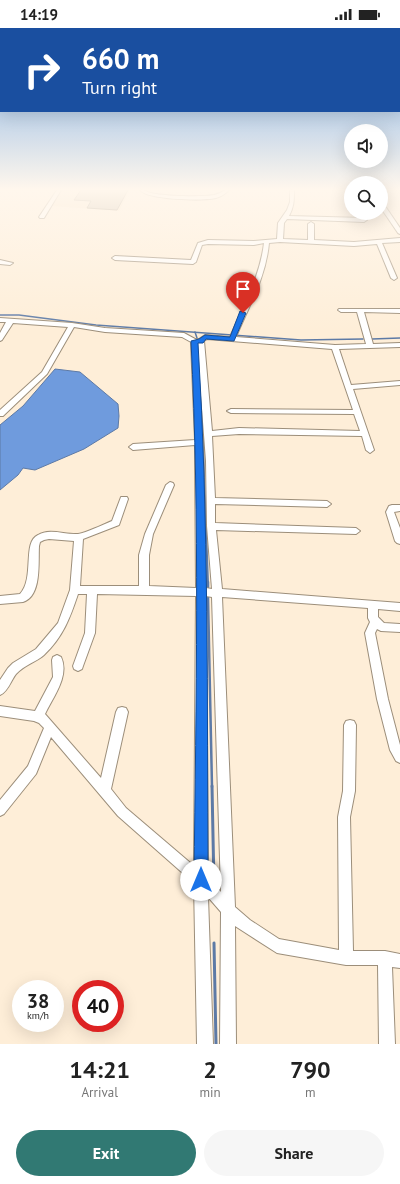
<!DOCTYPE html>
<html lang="en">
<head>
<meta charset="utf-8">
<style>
	:root { --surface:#fff; --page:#f6f6f6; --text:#222; --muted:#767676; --accent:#317973 }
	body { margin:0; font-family:"PT Sans",sans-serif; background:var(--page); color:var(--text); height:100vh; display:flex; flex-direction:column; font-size:15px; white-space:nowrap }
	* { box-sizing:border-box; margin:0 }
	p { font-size:13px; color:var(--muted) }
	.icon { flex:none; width:22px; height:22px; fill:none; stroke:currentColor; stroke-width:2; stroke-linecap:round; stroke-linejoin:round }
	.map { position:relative; height:1016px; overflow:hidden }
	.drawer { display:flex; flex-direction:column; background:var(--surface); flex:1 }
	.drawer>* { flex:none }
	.hud { position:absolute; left:0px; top:0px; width:400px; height:84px; box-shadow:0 4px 16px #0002; background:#1a4fa0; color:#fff; overflow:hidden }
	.buttons { position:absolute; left:344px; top:96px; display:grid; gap:8px }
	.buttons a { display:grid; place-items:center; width:44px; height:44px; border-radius:50%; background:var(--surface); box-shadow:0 4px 16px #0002; font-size:20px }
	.speed { position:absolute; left:12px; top:952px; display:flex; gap:8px; font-size:20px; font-weight:700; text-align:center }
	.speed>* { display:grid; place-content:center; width:52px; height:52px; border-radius:50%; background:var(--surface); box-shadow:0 4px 16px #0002; line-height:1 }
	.speed small { font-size:10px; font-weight:400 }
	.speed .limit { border:6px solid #d22; background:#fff; color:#111 }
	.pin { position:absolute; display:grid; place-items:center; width:34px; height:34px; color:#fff; margin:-41px -17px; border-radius:50% 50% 50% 0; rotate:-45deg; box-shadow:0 0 4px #0007 }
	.pin .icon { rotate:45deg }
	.me { position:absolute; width:44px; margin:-22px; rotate:0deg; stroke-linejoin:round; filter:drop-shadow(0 0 3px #0008) }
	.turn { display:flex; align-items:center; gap:14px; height:84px; padding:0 16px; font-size:18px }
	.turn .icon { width:52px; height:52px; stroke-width:2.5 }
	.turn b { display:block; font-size:28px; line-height:34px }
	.eta { display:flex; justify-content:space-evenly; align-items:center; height:68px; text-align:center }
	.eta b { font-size:24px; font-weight:800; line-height:28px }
	.action { display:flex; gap:8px; margin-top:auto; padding:8px 16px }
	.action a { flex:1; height:46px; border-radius:24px; background:var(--accent); color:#fff; font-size:16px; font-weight:800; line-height:46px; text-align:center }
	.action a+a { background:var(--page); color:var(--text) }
	.status { display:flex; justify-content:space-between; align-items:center; height:28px; padding:0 20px; background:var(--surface); direction:ltr }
	.status svg { height:11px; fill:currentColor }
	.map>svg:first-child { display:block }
	.built { fill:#f6e2c5 }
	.water { fill:#6f9bdd; stroke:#5d7aa6 }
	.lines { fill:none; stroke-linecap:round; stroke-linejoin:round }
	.stream-far3 { stroke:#5d7aa6; stroke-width:1.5 }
	.stream-far2 { stroke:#5d7aa6; stroke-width:2 }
	.stream-far1 { stroke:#5d7aa6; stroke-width:2.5 }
	.stream { stroke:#5d7aa6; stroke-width:3 }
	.building { fill:#c1b29d; stroke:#877966 }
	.minor-casing { stroke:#9c8e7a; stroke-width:2 }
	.minor { fill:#fff; fill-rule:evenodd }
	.route { fill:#1a73e8; stroke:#114b97 }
</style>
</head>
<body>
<div class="status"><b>14:19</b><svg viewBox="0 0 49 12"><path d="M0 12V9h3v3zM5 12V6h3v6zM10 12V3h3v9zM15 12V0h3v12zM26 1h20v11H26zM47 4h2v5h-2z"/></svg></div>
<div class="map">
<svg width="400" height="1016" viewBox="0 0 400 1016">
	<rect width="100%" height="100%" fill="#feeed8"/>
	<path class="built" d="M63,162H130L119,183L52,178Z"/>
	<path class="water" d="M55,341L80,344L118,376L119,388L118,400L84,421L35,442L23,440L18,447L0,462V397L23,378Z"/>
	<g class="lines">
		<g class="stream-far3">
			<path d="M0,287H19L96,297L301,312L363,311"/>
			<path d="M195,304L197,310"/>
			<path d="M372,311L400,310"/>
			<path d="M198,334L202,393"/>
		</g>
		<g class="stream-far2">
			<path d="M202,392L203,412"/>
			<path d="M203,420L208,555"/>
		</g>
		<g class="stream-far1">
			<path d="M208,554V559"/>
			<path d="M208,569L212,759"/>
		</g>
		<g class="stream">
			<path d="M212,758L214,858"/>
			<path d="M214,915L216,1016"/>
		</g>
	</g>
	<path class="building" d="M81,162H128L117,182L87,180L91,173L74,172Z"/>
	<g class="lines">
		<defs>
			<g id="minor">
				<path d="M57,162H61L44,190H40L39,189Z"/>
				<path d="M140,162H144C152,169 202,169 214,167C218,166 221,165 225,162H229C225,166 222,168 216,170C202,173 148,172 140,162Z"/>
				<path d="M290,162H294C294,172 294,179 289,188L364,190L367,192L364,194L287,191L284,195L283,211L308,212V196L311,194L314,196V212L354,214L400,210V214L382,215L397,250L394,252L391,250L377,216L354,218L280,214L269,215C266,249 249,278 236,309L335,317L366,316L357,284H341L338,282L339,281H400V285L364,284L373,316L400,315V319L339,321L351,357L400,353V357L353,361L374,422L370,425L366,422L362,408L239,406L212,408L215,470L327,473L331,476L327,479L215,476V495L356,500L360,503L356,506L216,502L222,561L400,575V583L378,581V589L384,595L400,596V604L381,603L377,601L375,605L388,671L400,717V735L396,733L390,722L377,671L365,605L370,594L368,590V580L222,569L235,879L250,892L279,911L339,922L338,789L343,763L344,697L346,693L350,692L354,693L356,697L355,763L350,789L353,923H385L400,926V940L392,939L395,1016H379L378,937H346L277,925L235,898L236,1016H220L221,884L208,869L213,1016H197L194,855L118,788L51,709L36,746L4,786L0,788V772L28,738L44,700L39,695L34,693L0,688V678L35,683L53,649L52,632L53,629L57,627L61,629C70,648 53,669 45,686L101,750L116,684L118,680L122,679L126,680L128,684L111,761L126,780L194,838L196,568L97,566L95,605L83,638L82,641L78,643L74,641L73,638L85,605L87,566H78C70,590 63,609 44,627C36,634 24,637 16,646C11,652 8,664 0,667V652L8,640L13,635L36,621L58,595L70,562L74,513L49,511L44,512L40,514L39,518C38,534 42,568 23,574L0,576V568L20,566C35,550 22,514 38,507C50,500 65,507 78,506C86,505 104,496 112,493L121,469H127L128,471L119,497L83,511L80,558H139V527L145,506L166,457L170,454L173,455L174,457L153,506L149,527V558L196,560L195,417L133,422L129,419L133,416L195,412L191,314L182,309L105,304L74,299L47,346L3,388H0V382L42,344L68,299L13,295L2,312L0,313V305L6,294H0V290L72,295L105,300L184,305L195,311H199L205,307L230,309C243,278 260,249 264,215L254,217L208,216L202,217L196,234L193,236L115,232L112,230L115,228L191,232L198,215L208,212L254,213L277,211L278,195L287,182L290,174ZM207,311L332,321L353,382L231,381L227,383L231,385L354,386L360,403L239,400L212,403L204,313ZM197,315L206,433L207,498L212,561L206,560L203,414ZM206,568L212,569L221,864L208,849Z"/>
				<path d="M381,175H383L400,200V206L398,205L381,180Z"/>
				<path d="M0,232L13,235L10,237L0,236Z"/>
				<path d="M392,477H400V483L394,484L400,500V516L397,515L395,513L386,484L389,478Z"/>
			</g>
		</defs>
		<use href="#minor" class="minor-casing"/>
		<use href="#minor" class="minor"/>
	</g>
	<linearGradient id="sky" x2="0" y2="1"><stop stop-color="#77aae4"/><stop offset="0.53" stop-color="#fff7ed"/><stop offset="1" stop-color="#fff7ed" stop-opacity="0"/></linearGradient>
	<rect width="400" height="304" fill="url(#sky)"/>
	<path class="route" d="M240,283L246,285L234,313L206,311L203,315H198C209,494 207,673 208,852L206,857L201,859L196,857L194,852C196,673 200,493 191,313L199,311L205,307L230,309Z"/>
</svg>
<div class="buttons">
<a><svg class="icon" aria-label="sound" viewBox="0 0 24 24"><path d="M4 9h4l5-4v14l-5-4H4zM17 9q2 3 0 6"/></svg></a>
<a><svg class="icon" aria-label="search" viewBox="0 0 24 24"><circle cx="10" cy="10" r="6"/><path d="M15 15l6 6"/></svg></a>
</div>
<div class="speed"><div>38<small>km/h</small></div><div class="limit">40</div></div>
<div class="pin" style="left:243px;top:285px;background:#d93025"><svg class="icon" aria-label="arrive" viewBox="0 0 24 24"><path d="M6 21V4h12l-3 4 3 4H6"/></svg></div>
<svg class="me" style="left:201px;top:852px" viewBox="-20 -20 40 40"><circle r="19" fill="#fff"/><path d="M0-13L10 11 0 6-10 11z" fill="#1a73e8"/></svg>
<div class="hud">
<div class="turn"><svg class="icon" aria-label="right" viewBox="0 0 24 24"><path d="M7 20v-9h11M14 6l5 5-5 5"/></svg><div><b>660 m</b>Turn right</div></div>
</div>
</div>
<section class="drawer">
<div class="eta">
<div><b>14:21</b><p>Arrival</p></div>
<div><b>2</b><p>min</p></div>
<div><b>790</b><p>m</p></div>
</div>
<div class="action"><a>Exit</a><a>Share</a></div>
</section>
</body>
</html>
